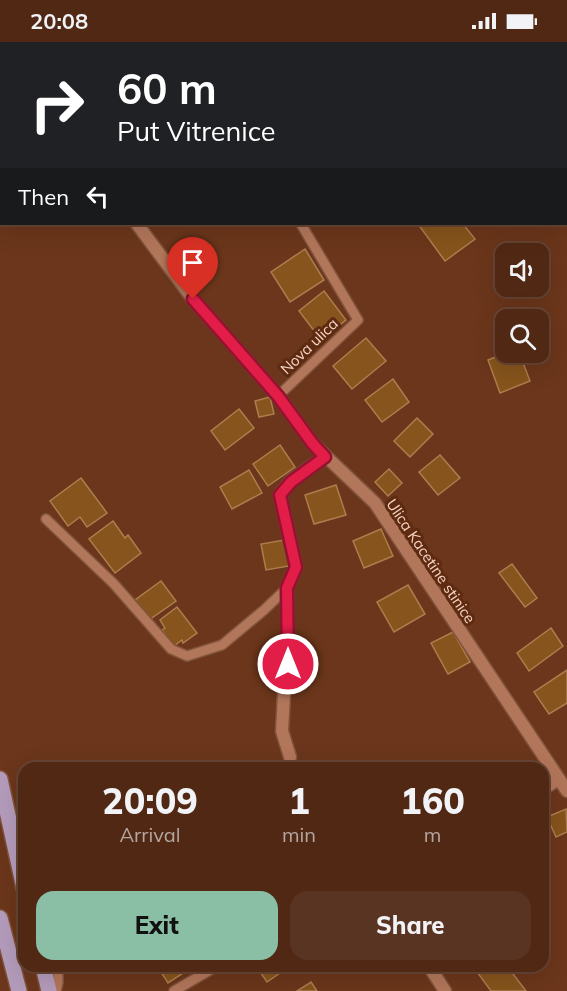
<!DOCTYPE html>
<html lang="en">
<head>
<meta charset="utf-8">
<style>
	:root { --surface:#502814; --page:#5a3422; --text:#f1f3f6; --muted:#b4a6a0; --line:#674434; --accent:#8abfa5 }
	body { margin:0; font-family:Mulish,sans-serif; background:var(--page); color:var(--text); height:100vh; display:flex; flex-direction:column; font-size:22px; white-space:nowrap }
	* { box-sizing:border-box; margin:0 }
	p { font-size:20px; color:var(--muted) }
	.icon { flex:none; width:33px; height:33px; fill:none; stroke:currentColor; stroke-width:2; stroke-linecap:round; stroke-linejoin:round }
	.map { position:relative; flex:1; overflow:hidden }
	.panel { position:absolute; left:18px; top:720px; width:531px; height:210px; display:flex; flex-direction:column; background:var(--surface); border-radius:18px; box-shadow:0 6px 24px #0002,0 0 0 2px var(--line) }
	.panel>* { flex:none }
	.top-card { position:absolute; left:0px; top:0px; width:567px; height:183px; box-shadow:0 6px 24px #0002,0 0 0 2px var(--line); background:#202124; color:#fff; overflow:hidden }
	.controls { position:absolute; left:495px; top:201px; display:grid; gap:12px }
	.controls a { display:grid; place-items:center; width:54px; height:54px; border-radius:12px; background:var(--surface); box-shadow:0 6px 24px #0002,0 0 0 2px var(--line); font-size:30px }
	.pin { position:absolute; display:grid; place-items:center; width:51px; height:51px; color:#fff; margin:-62px -26px; border-radius:50% 50% 50% 0; rotate:-45deg; box-shadow:0 0 6px #0007 }
	.pin .icon { rotate:45deg }
	.me { position:absolute; width:66px; margin:-33px; rotate:0deg; stroke-linejoin:round; filter:drop-shadow(0 0 4px #0008) }
	.turn { display:flex; align-items:center; gap:21px; height:126px; padding:0 18px; font-size:27px }
	.turn .icon { width:78px; height:78px; stroke-width:2.5 }
	.turn b { display:block; font-size:42px; line-height:51px }
	.then { display:flex; align-items:center; height:57px; padding:0 18px; background:#0003; gap:12px; font-size:22px }
	.eta { display:flex; justify-content:space-evenly; align-items:center; height:102px; text-align:center }
	.eta b { font-size:36px; font-weight:800; line-height:42px }
	.action { display:flex; gap:12px; margin-top:auto; padding:12px 18px }
	.action a { flex:1; height:69px; border-radius:18px; background:var(--accent); color:#111; font-size:24px; font-weight:800; line-height:69px; text-align:center }
	.action a+a { background:var(--page); color:var(--text) }
	.status { display:flex; justify-content:space-between; align-items:center; height:42px; padding:0 30px; background:var(--surface); direction:ltr }
	.status svg { height:16px; fill:currentColor }
	.map>svg:first-child { display:block }
	.building { fill:#86541c; stroke:#ac7d4e; stroke-width:1.5 }
	.lines { fill:none; stroke-linecap:round; stroke-linejoin:round }
	.service-casing { stroke:#80533b; stroke-width:12 }
	.minor-casing { stroke:#80533b; stroke-width:15 }
	.primary-casing { stroke:#80533b; stroke-width:18 }
	.service { stroke:#b2765a; stroke-width:9 }
	.minor { stroke:#b2765a; stroke-width:12 }
	.primary { stroke:#b49bbb; stroke-width:15 }
	.route-casing { stroke:#92132f; stroke-width:15 }
	.route { stroke:#e11d48; stroke-width:10 }
	.labels { text-anchor:middle; dominant-baseline:central; stroke-width:6; stroke-linejoin:round; paint-order:stroke }
	.street-label { font-size:15px; fill:#f6d5c6; stroke:#5f2b10 }
</style>
</head>
<body>
<div class="status"><b>20:08</b><svg viewBox="0 0 49 12"><path d="M0 12V9h3v3zM5 12V6h3v6zM10 12V3h3v9zM15 12V0h3v12zM26 1h20v11H26zM47 4h2v5h-2z"/></svg></div>
<div class="map">
<svg width="567" height="949" viewBox="0 0 567 949">
	<rect width="100%" height="100%" fill="#6b361b"/>
	<g class="building">
		<path d="M418,182H463L475,197L445,219Z"/>
		<path d="M305,207L324,238L290,260L271,230Z"/>
		<path d="M324,249L346,278L321,298L299,269Z"/>
		<path d="M366,296L386,319L352,347L333,324Z"/>
		<path d="M508,310H519L530,339L500,351L488,318Z"/>
		<path d="M393,337L409,360L382,380L365,358Z"/>
		<path d="M270,355L274,372L259,375L255,359Z"/>
		<path d="M239,367L254,386L225,408L211,389Z"/>
		<path d="M417,376L433,392L410,415L394,399Z"/>
		<path d="M280,403L295,425L268,444L253,422Z"/>
		<path d="M440,413L460,436L438,453L419,430Z"/>
		<path d="M389,427L402,441L388,454L375,440Z"/>
		<path d="M249,428L262,451L232,467L220,445Z"/>
		<path d="M81,436L107,471L87,485L80,475L68,484L50,459Z"/>
		<path d="M336,443L346,473L314,482L305,453Z"/>
		<path d="M113,479L125,496L128,493L141,511L115,531L89,497Z"/>
		<path d="M381,487L393,514L364,526L353,499Z"/>
		<path d="M284,498L289,524L266,528L261,502Z"/>
		<path d="M512,522L537,556L525,565L499,531Z"/>
		<path d="M161,539L176,559L149,578L135,558Z"/>
		<path d="M408,543L425,572L394,590L377,560Z"/>
		<path d="M177,565L197,591L183,601L182,598L174,604L162,588L165,586L160,578Z"/>
		<path d="M551,586L563,604L529,629L517,611Z"/>
		<path d="M453,590L470,620L448,632L431,601Z"/>
		<path d="M567,628V661L549,672L534,650Z"/>
		<path d="M566,767L567,790L556,795L547,775Z"/>
		<path d="M157,924H194L168,941Z"/>
		<path d="M256,924H290L267,940Z"/>
		<path d="M485,924H507L526,949H491L477,930Z"/>
		<path d="M311,940L317,949H297Z"/>
	</g>
	<g class="lines">
		<defs>
			<g id="service">
				<path d="M295,0V2"/>
				<path d="M278,354L358,278L301,182"/>
				<path d="M46,477L114,542L171,607L187,614L222,603L264,568L287,546"/>
				<path d="M56,949L58,941V924"/>
				<path d="M174,949L217,924"/>
			</g>
			<g id="minor">
				<path d="M1,0L3,2"/>
				<path d="M544,0L545,2"/>
				<path d="M14,2L15,0"/>
				<path d="M566,6L567,5"/>
				<path d="M566,27L567,29"/>
				<path d="M137,182L193,257L278,354L313,402L375,461L567,749"/>
				<path d="M290,715L282,689L284,652L288,622L287,546L296,525L280,453L291,439L325,415"/>
				<path d="M543,747L559,737"/>
				<path d="M429,924L445,949"/>
			</g>
			<g id="primary">
				<path d="M0,737L24,846"/>
				<path d="M0,876L19,949"/>
				<path d="M43,924L49,949"/>
			</g>
		</defs>
		<use href="#service" class="service-casing"/>
		<use href="#minor" class="minor-casing"/>
		<use href="#primary" class="primary-casing"/>
		<use href="#service" class="service"/>
		<use href="#minor" class="minor"/>
		<use href="#primary" class="primary"/>
	</g>
	<g class="lines">
		<defs>
			<path id="route" d="M193,257L278,354L313,402L325,415L291,440L280,453L296,525L287,546L288,622"/>
		</defs>
		<use href="#route" class="route-casing"/>
		<use href="#route" class="route"/>
	</g>
	<g class="labels">
		<g class="street-label">
			<text transform="translate(309 304) rotate(-44)">Nova ulica</text>
			<text transform="translate(431 519) rotate(56)">Ulica Kacetine stinice</text>
		</g>
	</g>
</svg>
<div class="controls">
<a><svg class="icon" aria-label="sound" viewBox="0 0 24 24"><path d="M4 9h4l5-4v14l-5-4H4zM17 9q2 3 0 6"/></svg></a>
<a><svg class="icon" aria-label="search" viewBox="0 0 24 24"><circle cx="10" cy="10" r="6"/><path d="M15 15l6 6"/></svg></a>
</div>
<div class="pin" style="left:193px;top:257px;background:#d93025"><svg class="icon" aria-label="arrive" viewBox="0 0 24 24"><path d="M6 21V4h12l-3 4 3 4H6"/></svg></div>
<svg class="me" style="left:288px;top:622px" viewBox="-20 -20 40 40"><circle r="17" fill="#e11d48" stroke="#fff" stroke-width="3"/><path d="M0-11L8 9 0 5-8 9z" fill="#fff"/></svg>
<div class="top-card">
<div class="turn"><svg class="icon" aria-label="right" viewBox="0 0 24 24"><path d="M7 20v-9h11M14 6l5 5-5 5"/></svg><div><b>60 m</b>Put Vitrenice</div></div>
<div class="then">Then<svg class="icon" aria-label="left" viewBox="0 0 24 24"><path d="M17 20v-9H6M10 6l-5 5 5 5"/></svg></div>
</div>
<section class="panel">
<div class="eta">
<div><b>20:09</b><p>Arrival</p></div>
<div><b>1</b><p>min</p></div>
<div><b>160</b><p>m</p></div>
</div>
<div class="action"><a>Exit</a><a>Share</a></div>
</section>
</div>
</body>
</html>
